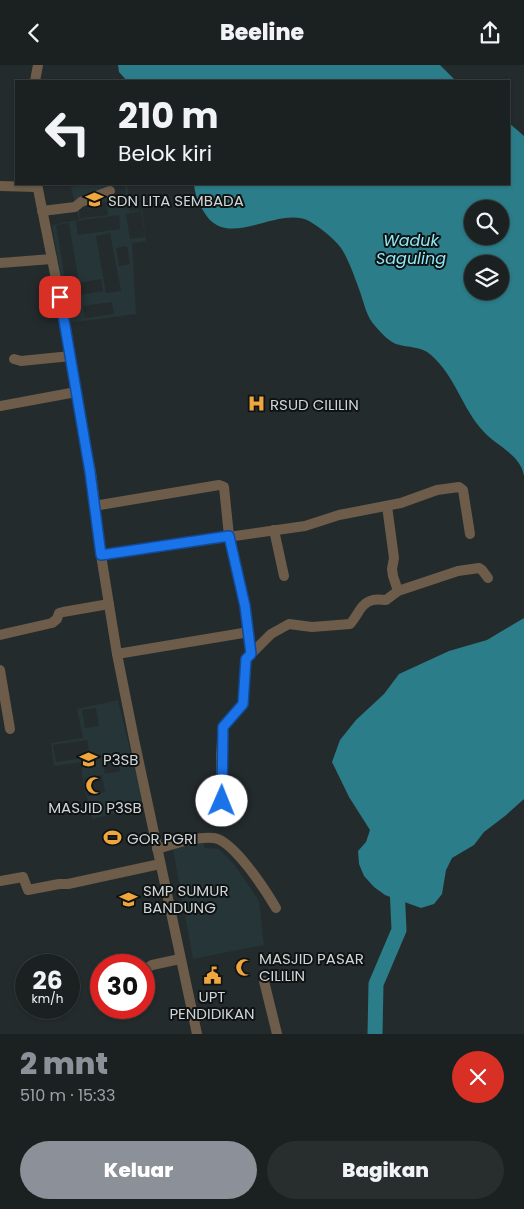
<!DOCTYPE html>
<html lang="id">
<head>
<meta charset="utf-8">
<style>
	:root { --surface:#1b2021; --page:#282d2e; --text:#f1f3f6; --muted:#a0a3a5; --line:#393e3f; --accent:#8c9099 }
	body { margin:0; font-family:Poppins,sans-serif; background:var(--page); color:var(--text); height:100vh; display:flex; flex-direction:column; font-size:19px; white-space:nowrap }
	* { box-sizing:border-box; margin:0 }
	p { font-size:16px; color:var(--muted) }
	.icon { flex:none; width:28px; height:28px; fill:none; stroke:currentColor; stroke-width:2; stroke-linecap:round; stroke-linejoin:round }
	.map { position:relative; height:969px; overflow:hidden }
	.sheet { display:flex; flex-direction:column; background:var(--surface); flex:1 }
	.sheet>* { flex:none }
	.banner { position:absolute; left:15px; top:15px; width:495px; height:105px; border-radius:0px; box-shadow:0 1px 4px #0004,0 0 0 1px var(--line); background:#1b2021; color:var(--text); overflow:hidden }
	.tools { position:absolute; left:464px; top:135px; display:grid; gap:10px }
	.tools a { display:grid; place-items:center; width:45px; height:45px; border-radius:50%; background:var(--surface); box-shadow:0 1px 4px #0004,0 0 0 1px var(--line); font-size:25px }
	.speed { position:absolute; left:15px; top:889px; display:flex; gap:10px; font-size:25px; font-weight:700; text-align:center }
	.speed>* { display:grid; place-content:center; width:65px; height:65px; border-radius:50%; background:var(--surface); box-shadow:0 1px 4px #0004,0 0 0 1px var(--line); line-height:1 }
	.speed small { font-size:12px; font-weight:400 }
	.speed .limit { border:8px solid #d22; background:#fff; color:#111 }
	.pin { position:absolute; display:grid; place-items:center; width:42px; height:42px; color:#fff; margin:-21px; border-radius:10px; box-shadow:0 2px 8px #0006 }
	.me { position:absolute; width:55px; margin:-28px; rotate:1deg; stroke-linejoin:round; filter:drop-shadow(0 0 4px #0008) }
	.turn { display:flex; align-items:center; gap:18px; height:105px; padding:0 20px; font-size:22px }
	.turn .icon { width:65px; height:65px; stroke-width:2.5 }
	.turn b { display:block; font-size:35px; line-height:42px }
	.round { display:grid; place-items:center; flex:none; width:52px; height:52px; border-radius:26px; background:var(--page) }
	.summary { display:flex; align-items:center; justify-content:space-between; height:85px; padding:0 20px }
	h1 { font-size:30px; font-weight:800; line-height:38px; color:var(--accent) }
	.button { display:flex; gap:10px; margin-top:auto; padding:10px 20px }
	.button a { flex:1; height:58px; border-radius:30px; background:var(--accent); color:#fff; font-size:20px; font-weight:800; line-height:58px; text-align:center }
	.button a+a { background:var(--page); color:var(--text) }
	header { display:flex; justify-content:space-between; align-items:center; height:65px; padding:0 20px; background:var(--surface); font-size:22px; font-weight:800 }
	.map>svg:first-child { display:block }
	.built { fill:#263538; fill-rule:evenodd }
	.water { fill:#2a7d89; fill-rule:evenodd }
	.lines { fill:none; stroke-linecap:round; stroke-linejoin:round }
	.river { stroke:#2a7d89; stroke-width:15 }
	.minor { stroke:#6c5c49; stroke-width:10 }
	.route-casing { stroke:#114b97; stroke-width:12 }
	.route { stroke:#1a73e8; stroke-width:9 }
	.labels { text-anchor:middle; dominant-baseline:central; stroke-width:4; stroke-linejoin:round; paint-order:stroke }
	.poi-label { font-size:15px; fill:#cfd4d5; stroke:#101313; text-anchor:start }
	.water-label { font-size:16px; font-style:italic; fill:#90e9f8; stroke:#101313 }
</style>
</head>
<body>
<header><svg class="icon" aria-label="back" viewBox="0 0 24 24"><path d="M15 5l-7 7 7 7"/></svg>Beeline<svg class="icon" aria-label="share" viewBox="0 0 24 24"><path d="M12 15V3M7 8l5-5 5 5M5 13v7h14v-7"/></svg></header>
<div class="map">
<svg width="524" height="969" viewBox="0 0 524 969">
	<rect width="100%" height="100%" fill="#242b2c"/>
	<g class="built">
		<path d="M77,119L80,120L112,119L115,138L127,136L125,119H127L130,146L142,145L146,176L132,178L136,249L68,258L52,160L87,153L79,154L71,122L77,121ZM106,137L108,150L80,153L78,141ZM141,146L145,172L130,174L126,149ZM119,150L120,164L78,170L76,156ZM69,158L79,218L101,214L103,226L68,232L56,160ZM110,168L121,226L106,228L96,171ZM127,181L130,199L119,201L116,183ZM112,237L114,249L85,253L83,241Z"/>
		<path d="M118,635L144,742L92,754L82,711V697L54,701L51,678L83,673L77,644ZM96,643L99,661L85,663L82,645ZM87,675L90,692L56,697L53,680ZM117,688L120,706L105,709L102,692ZM102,710L105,727L88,731L84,714Z"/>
		<path d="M202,776L205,783L219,784L234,799L259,836L264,880L193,894L173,784Z"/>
	</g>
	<g class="water">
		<path d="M118,0H440L456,16H127L119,7Z"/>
		<path d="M509,58L524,71V411C521,390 498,382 484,367C462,344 456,312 431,290C421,281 409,283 396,279C389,276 381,268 376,262C366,252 364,237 359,224C355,213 348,193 341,183C334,173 319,162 309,156C277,140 227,187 204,147C198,137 195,130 194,119H509ZM472,144H500V171H472ZM472,199H500V226H472Z"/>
		<path d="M524,553V734L505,751L484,767L474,780L452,793L446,805L442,829L434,839L421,843L385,830L374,822L364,811L359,799L358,786L366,777L370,765L349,732L332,697L340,675L356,655L384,629L399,609L449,586L487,575Z"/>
	</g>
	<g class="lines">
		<path class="river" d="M375,969L376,919L399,865L397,822L400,816"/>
		<g class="minor">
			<path d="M35,16L38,0"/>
			<path d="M37,119L66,264L83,368L91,407L101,490L117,589L135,679L197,969"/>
			<path d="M0,121L37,122"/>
			<path d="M42,146L75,142L81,137L110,126"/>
			<path d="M0,198L52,194"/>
			<path d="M14,294L21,296L71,291"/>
			<path d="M0,341L76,327"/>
			<path d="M94,441L219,420L224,422L229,471L245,541L251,589L246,595L243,639L223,662L221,690L222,736"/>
			<path d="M387,441L394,493L392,504L393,511L398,526"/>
			<path d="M274,465L284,511"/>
			<path d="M101,490L305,461L339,450L401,438L437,425L459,422L463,425L470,469"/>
			<path d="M0,570L52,558L57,554L59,548L63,547L109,539"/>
			<path d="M117,589L249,567"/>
			<path d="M251,589L271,569L289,559L312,562L350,559C358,551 360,538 373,535C378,534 382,535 386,535L398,526L458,506L479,503L482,505L488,513"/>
			<path d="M0,605L10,664"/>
			<path d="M157,784C175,779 195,771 214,773C234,776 266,826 276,843"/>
			<path d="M0,816L23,812L28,825L59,819H68L160,799"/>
			<path d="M144,905L152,900L180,894"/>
			<path d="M264,916L277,969"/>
		</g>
	</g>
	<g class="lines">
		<defs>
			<path id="route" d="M60,232L90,407L101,490L229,471L245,541L251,589L246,594L243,639L223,662L222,736"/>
		</defs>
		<use href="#route" class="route-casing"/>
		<use href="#route" class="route"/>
	</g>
	<defs>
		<symbol id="school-bare" viewBox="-9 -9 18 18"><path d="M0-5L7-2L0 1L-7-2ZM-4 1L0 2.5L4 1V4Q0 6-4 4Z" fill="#efa73d" stroke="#101313" stroke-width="2.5" paint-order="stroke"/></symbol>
		<symbol id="hospital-bare" viewBox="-9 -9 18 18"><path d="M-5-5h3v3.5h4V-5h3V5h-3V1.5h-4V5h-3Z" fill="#efa73d" stroke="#101313" stroke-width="2.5" paint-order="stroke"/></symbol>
		<symbol id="mosque-bare" viewBox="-9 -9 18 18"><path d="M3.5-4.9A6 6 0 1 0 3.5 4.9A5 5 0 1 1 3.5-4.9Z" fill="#efa73d" stroke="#101313" stroke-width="2.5" paint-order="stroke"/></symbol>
		<symbol id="stadium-bare" viewBox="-9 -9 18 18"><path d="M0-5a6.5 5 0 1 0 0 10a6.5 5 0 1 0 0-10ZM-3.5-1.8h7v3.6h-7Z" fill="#efa73d" stroke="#101313" stroke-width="2.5" paint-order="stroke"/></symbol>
		<symbol id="civic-bare" viewBox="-9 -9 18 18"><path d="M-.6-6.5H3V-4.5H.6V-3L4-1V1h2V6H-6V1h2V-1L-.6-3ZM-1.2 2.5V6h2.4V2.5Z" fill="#efa73d" stroke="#101313" stroke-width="2.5" paint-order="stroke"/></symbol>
	</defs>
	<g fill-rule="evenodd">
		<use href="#school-bare" x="82" y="122" width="25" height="25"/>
		<use href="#hospital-bare" x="244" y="326" width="25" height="25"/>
		<use href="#school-bare" x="76" y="682" width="25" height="25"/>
		<use href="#mosque-bare" x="82" y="708" width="25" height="25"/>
		<use href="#stadium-bare" x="100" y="760" width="25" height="25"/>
		<use href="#school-bare" x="116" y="822" width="25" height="25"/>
		<use href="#mosque-bare" x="232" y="890" width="25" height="25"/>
		<use href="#civic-bare" x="200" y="898" width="25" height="25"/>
	</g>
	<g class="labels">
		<g class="poi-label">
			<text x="108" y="135">SDN LITA SEMBADA</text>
			<text x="270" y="339">RSUD CILILIN</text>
			<text x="103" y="694">P3SB</text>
			<text x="95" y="742" text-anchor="middle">MASJID P3SB</text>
			<text x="127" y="773">GOR PGRI</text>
			<text x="143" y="825">SMP SUMUR<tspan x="143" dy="17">BANDUNG</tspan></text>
			<text x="259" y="893">MASJID PASAR<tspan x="259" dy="17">CILILIN</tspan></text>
			<text x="212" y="931" text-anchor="middle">UPT<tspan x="212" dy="17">PENDIDIKAN</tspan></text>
		</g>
		<g class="water-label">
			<text x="411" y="175">Waduk<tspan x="411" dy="18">Saguling</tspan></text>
		</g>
	</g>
</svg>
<div class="tools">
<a><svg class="icon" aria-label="search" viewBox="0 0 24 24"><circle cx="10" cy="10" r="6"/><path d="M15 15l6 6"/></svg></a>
<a><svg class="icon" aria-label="layers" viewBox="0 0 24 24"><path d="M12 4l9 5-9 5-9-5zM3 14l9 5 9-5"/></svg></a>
</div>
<div class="speed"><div>26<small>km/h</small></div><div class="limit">30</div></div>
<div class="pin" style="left:60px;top:232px;background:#d93025"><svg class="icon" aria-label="arrive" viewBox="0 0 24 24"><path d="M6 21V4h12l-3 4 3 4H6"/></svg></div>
<svg class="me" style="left:222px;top:736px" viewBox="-20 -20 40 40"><circle r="19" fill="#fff"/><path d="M0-13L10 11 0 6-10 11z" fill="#1a73e8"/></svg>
<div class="banner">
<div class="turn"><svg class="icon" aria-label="left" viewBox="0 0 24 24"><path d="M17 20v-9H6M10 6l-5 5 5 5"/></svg><div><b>210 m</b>Belok kiri</div></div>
</div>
</div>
<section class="sheet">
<div class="summary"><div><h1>2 mnt</h1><p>510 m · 15:33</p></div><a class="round" style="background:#d93025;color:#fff"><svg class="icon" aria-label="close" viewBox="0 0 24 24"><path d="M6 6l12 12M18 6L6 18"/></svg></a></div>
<div class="button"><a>Keluar</a><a>Bagikan</a></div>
</section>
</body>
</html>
